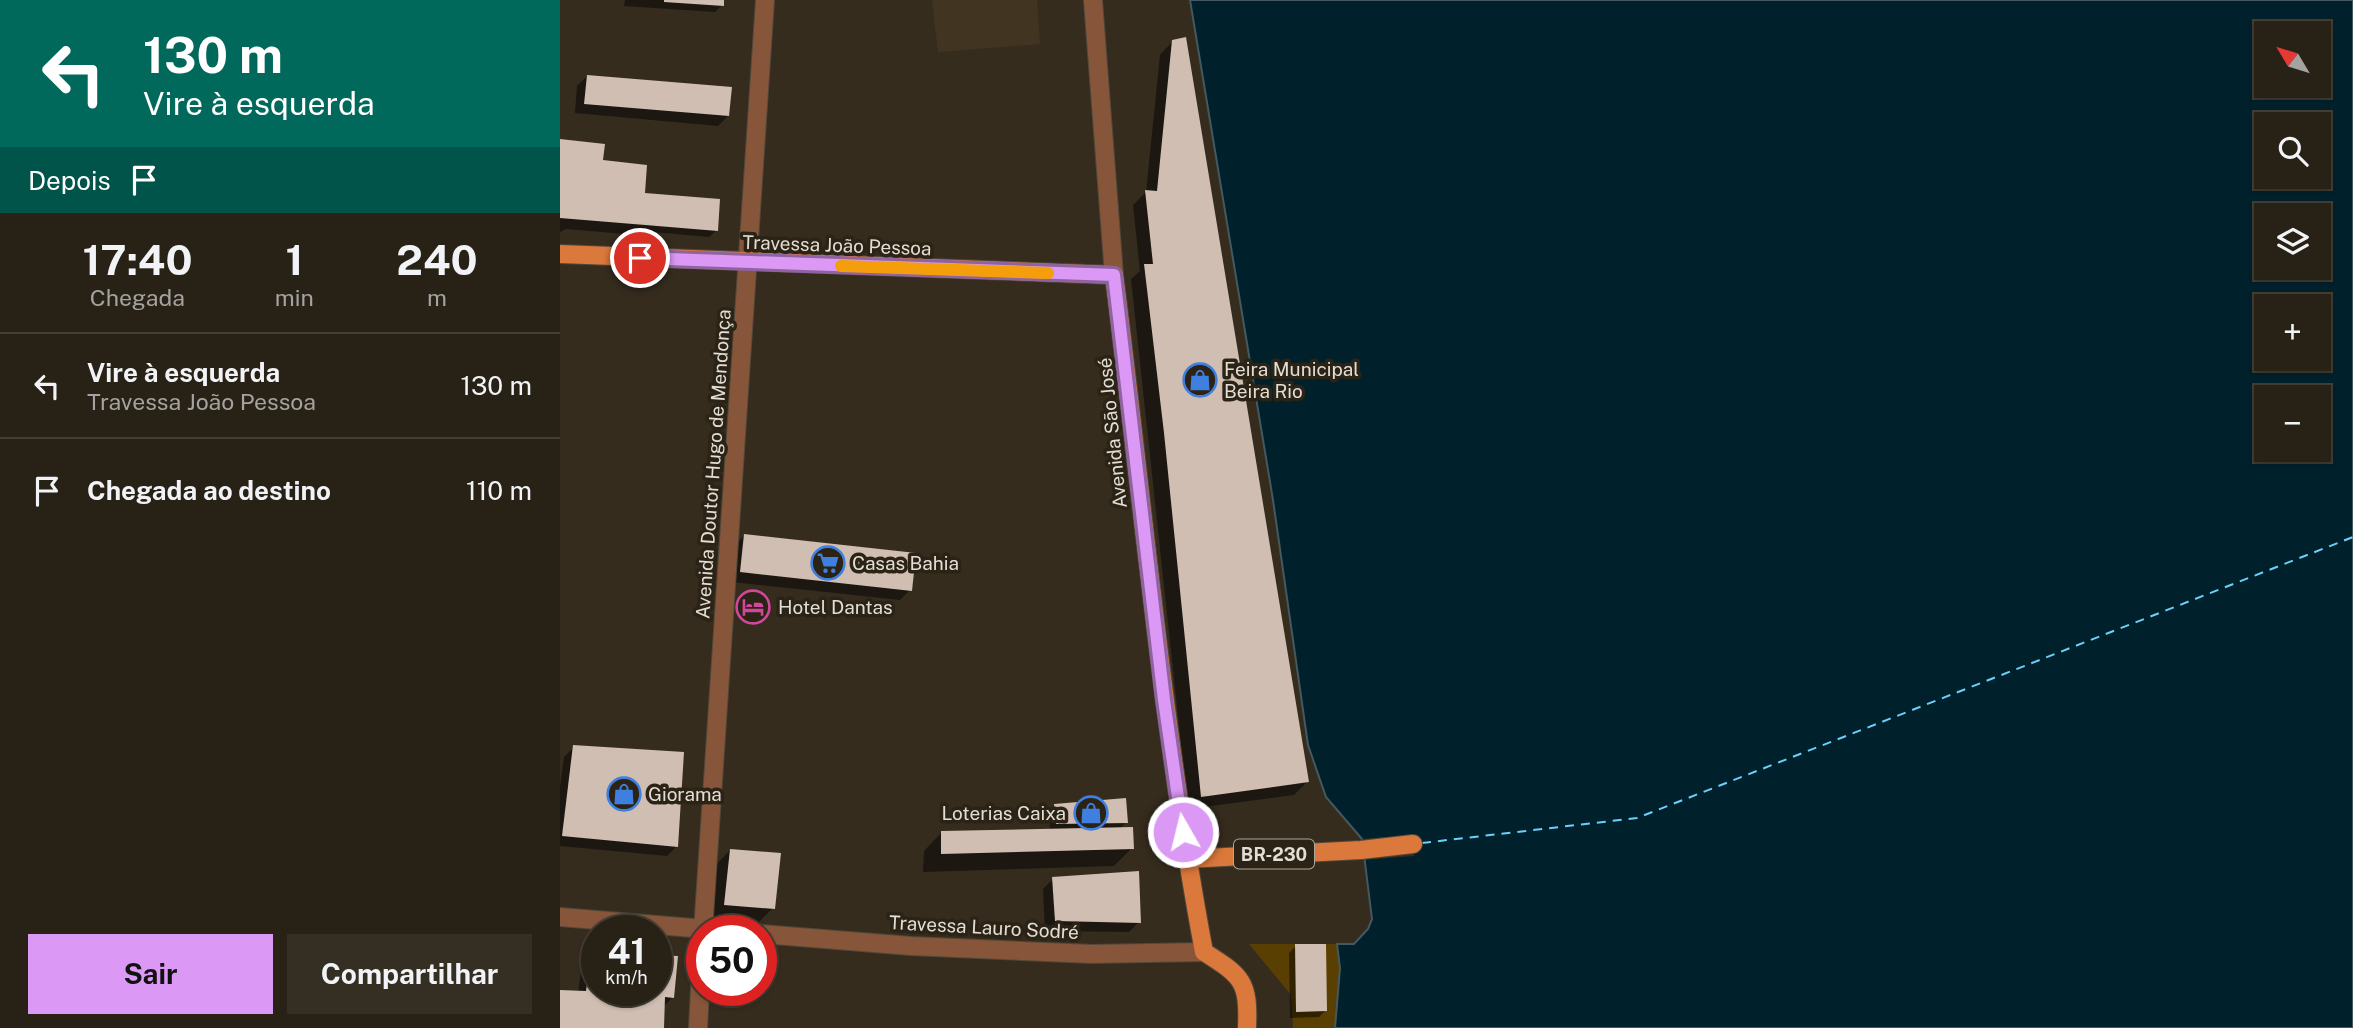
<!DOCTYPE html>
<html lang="pt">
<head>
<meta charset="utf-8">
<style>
	:root { --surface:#282116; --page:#342e23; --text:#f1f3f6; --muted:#a5a3a1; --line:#443e35; --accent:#db99f5 }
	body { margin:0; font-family:"Public Sans",sans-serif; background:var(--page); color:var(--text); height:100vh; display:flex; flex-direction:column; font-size:26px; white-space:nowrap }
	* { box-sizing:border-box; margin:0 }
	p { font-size:23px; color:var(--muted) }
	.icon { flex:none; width:38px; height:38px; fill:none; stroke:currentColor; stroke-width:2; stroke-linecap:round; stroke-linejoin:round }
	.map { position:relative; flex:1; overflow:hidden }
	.sheet { display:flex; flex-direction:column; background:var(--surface); width:560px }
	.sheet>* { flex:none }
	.banner { background:#00695c; color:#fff; overflow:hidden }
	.needle { width:46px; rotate:308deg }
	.tools { position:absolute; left:1694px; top:21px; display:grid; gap:14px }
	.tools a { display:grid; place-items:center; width:77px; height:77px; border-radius:0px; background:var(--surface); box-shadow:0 2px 5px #0004,0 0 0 2px var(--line); font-size:35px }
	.speed { position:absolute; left:21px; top:915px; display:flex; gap:14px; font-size:35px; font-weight:700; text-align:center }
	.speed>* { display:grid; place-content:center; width:91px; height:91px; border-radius:50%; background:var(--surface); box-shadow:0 2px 5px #0004,0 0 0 2px var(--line); line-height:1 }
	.speed small { font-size:18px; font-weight:400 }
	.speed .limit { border:10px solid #d22; background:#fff; color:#111 }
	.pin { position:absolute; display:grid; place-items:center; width:60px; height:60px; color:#fff; margin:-30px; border:4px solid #fff; border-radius:50%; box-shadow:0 2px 7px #0007 }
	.me { position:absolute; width:77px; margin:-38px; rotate:352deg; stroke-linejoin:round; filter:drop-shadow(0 0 5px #0008) }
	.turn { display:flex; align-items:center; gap:24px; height:147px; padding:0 28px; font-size:32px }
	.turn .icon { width:91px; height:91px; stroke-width:2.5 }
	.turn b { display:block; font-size:49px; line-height:60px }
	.then { display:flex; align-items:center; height:66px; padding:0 28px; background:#0003; gap:14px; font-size:26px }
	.eta { display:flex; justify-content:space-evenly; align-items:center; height:119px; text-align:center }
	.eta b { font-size:42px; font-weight:700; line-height:49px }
	.button { display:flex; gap:14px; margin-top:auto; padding:14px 28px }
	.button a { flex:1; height:80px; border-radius:0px; background:var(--accent); color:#111; font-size:28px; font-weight:700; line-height:80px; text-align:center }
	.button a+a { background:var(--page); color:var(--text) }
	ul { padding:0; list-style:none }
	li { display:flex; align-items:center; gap:21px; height:105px; padding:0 28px; border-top:2px solid var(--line) }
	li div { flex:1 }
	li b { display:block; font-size:26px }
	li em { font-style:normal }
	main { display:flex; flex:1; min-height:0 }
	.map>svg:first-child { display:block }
	.built { fill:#413521 }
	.green { fill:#5a3f03 }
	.water { fill:#00202c; stroke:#44595f; stroke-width:2; fill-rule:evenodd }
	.pier { fill:#352c1e }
	.shadow { fill:#0007 }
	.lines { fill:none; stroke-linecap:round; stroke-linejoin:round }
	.ferry { stroke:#6ad1fa; stroke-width:2; stroke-dasharray:9 7; stroke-linecap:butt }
	.building { fill:#cfbeb1 }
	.minor-casing { stroke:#51483b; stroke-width:20 }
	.major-casing { stroke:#51483b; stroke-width:20 }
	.minor { stroke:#86553a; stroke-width:18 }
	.major { stroke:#db783b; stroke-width:18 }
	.route-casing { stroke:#8e639f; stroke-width:18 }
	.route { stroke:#db99f5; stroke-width:12 }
	.slow { stroke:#f59e0b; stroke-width:12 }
	.labels { text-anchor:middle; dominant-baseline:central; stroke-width:7; stroke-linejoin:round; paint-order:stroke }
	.shield { fill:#2b2315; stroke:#aca69b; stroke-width:2 }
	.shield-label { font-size:18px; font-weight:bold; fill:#e3ded5 }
	.street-label { font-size:19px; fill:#e3ded5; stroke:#2b2315 }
	.poi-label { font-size:19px; fill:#e3ded5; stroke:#2b2315; text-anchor:start }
</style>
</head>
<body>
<main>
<section class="sheet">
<div class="banner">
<div class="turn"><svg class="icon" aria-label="left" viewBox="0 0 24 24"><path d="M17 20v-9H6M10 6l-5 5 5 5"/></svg><div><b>130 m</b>Vire à esquerda</div></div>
<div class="then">Depois<svg class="icon" aria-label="arrive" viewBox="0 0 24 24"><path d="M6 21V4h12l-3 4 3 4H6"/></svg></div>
</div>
<div class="eta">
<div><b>17:40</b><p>Chegada</p></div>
<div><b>1</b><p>min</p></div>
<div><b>240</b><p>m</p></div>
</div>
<ul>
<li><svg class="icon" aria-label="left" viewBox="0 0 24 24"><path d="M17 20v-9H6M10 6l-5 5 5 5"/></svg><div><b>Vire à esquerda</b><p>Travessa João Pessoa</p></div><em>130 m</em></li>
<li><svg class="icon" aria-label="arrive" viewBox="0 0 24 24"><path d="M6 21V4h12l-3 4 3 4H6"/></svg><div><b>Chegada ao destino</b></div><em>110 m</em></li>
</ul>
<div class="button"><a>Sair</a><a>Compartilhar</a></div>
</section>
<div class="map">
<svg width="1793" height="1028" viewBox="0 0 1793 1028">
	<rect width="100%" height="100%" fill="#352c1e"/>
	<path class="built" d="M372,0H477L480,44L378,52Z"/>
	<path class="green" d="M689,944H777L780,968L775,1028H733L731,995Z"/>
	<path class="water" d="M630,0H1793V1028H775L780,968L777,944H794L808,929L812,919L802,839L766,797L748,745L713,500ZM1706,33H1759V86H1706ZM1706,124H1759V177H1706ZM1706,215H1759V268H1706ZM1706,306H1759V359H1706ZM1706,397H1759V450H1706Z"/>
	<path class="pier" d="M852,835L854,856L804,860L802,839Z"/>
	<g class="shadow">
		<path d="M65,0H162V5L155,12L64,6Z"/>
		<path d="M613,41L747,782L734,795L628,809L571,279L580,271L573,205L586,192L600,55Z"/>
		<path d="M27,76L168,116L158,126L15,113L17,86Z"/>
		<path d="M0,141L41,162L83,195L156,231L149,237L93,232L89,236L6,229L0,232Z"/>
		<path d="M184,536L350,590L340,600L171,582L174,546Z"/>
		<path d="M14,747L117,846L107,856L0,846V787L4,757Z"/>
		<path d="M495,806L566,822L560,829L572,848L554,866L363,872L364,851L382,832L490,830L489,812Z"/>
		<path d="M170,850L213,908L195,926L146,923L152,869Z"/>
		<path d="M493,879L579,922L569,932L485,931L483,889Z"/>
		<path d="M736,946L765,1011L759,1017L730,1018L729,953Z"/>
		<path d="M32,954L37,990L113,997L103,1007L102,1028H0V991L18,993L22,964Z"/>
	</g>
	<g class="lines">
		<path class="ferry" d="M862,843L1077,818L1793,537"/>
	</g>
	<g class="building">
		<path d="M104,0H164V6L104,2Z"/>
		<path d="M626,37L749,782L641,797L604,433L584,264H593L585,190L597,191L612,40Z"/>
		<path d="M27,75L172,87L169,116L24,104Z"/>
		<path d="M0,139L45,144L43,160L87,165L85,193L160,199L158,231L0,218Z"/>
		<path d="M184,534L356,553L352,591L180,572Z"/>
		<path d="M13,745L124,752L118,847L2,836Z"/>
		<path d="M566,798L568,823L496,824L494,804Z"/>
		<path d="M573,827L574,849L381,854V831Z"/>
		<path d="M170,849L221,853L215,909L164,905Z"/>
		<path d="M579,871L581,923L495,921L492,877Z"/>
		<path d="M735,944H766L767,1011L736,1012Z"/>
		<path d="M31,953H37V990H96V955L118,956L114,998L105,997L104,1028H0V990L26,991Z"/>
	</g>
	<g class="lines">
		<defs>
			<g id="minor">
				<path d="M533,0L554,275"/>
				<path d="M0,917L169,931"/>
				<path d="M143,931L205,0"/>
				<path d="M201,934L351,946L532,954L644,952"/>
				<path d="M138,1028L142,951"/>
			</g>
			<g id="major">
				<path d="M0,254L554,275C583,501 602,728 644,952C682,976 689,981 687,1028"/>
				<path d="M627,859L801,850L853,844"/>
			</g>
		</defs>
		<use href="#minor" class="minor-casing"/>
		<use href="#major" class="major-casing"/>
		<use href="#minor" class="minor"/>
		<use href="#major" class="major"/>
	</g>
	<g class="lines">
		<defs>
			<path id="route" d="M80,258L554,275L604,700L623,832"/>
		</defs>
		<use href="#route" class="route-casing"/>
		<use href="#route" class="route"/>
		<path class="slow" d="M281,266L488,273"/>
	</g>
	<defs>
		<symbol id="shop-ring" viewBox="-11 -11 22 22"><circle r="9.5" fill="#2b2315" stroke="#3f7fe0" stroke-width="1.5"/><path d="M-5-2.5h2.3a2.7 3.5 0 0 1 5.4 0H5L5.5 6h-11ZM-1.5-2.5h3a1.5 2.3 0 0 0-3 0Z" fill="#3f7fe0"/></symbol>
		<symbol id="supermarket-ring" viewBox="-11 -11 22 22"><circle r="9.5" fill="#2b2315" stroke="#3f7fe0" stroke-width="1.5"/><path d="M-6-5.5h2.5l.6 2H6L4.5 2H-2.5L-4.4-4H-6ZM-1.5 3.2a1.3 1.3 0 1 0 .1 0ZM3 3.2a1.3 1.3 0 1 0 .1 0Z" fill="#3f7fe0"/></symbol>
		<symbol id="hotel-ring" viewBox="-11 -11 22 22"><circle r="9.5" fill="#2b2315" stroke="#d1479c" stroke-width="1.5"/><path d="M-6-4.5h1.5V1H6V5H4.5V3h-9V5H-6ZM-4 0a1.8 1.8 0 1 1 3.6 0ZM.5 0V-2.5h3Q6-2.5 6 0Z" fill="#d1479c"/></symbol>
	</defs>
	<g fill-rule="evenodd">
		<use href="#shop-ring" x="621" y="361" width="38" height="38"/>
		<use href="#supermarket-ring" x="249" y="544" width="38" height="38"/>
		<use href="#hotel-ring" x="174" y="588" width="38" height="38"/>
		<use href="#shop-ring" x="45" y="775" width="38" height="38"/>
		<use href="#shop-ring" x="512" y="794" width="38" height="38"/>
	</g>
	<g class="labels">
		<rect class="shield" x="674" y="839.5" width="80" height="29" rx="5"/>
		<g class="shield-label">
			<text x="714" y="854">BR-230</text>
		</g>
		<g class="street-label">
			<text transform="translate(277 245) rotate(2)">Travessa João Pessoa</text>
			<text transform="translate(552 433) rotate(-96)">Avenida São José</text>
			<text transform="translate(153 464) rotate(-86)">Avenida Doutor Hugo de Mendonça</text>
			<text transform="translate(424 927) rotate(3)">Travessa Lauro Sodré</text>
		</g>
		<g class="poi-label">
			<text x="664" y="369">Feira Municipal<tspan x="664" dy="22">Beira Rio</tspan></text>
			<text x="292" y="563">Casas Bahia</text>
			<text x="218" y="607">Hotel Dantas</text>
			<text x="88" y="794">Giorama</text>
			<text x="506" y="813" text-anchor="end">Loterias Caixa</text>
		</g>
	</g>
</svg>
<div class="tools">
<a><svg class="needle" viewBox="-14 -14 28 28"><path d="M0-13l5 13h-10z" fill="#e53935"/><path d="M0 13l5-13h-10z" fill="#a5a3a1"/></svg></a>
<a><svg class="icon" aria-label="search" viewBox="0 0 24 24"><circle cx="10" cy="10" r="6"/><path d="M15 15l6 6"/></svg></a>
<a><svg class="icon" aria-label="layers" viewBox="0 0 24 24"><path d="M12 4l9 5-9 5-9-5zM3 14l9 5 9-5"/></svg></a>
<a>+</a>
<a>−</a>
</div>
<div class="speed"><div>41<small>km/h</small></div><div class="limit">50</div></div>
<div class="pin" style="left:80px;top:258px;background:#d93025"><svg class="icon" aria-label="arrive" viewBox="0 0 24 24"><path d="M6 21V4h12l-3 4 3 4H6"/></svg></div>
<svg class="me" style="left:623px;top:832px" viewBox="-20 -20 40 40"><circle r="17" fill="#db99f5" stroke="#fff" stroke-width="3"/><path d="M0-11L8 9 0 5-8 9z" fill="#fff"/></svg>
</div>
</main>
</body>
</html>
